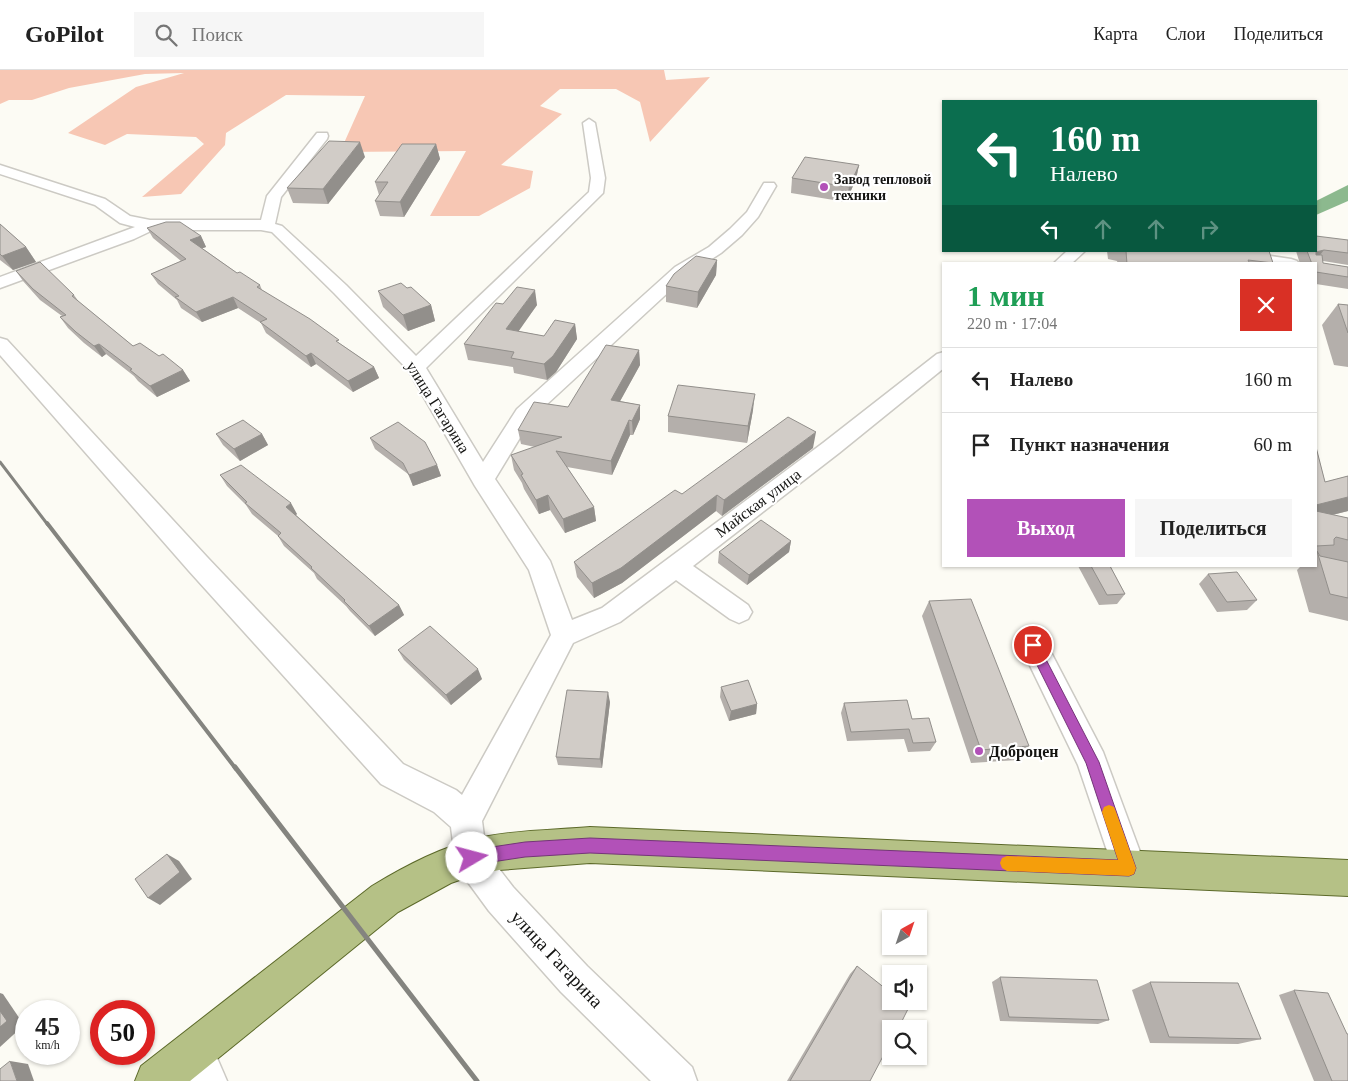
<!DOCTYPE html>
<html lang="ru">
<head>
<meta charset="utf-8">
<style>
	:root { --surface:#fff; --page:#f6f6f6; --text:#222; --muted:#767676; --line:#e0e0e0; --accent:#b251b8 }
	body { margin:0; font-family:Georgia,serif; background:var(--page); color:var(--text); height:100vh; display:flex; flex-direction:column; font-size:19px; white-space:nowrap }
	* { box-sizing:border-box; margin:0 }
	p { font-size:16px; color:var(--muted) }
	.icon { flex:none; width:28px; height:28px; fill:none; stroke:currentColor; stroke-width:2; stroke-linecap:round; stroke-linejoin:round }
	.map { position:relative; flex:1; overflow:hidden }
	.drawer { position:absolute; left:942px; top:192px; width:375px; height:305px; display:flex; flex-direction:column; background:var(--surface); border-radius:0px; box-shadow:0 1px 4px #0004 }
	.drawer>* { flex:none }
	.guide { position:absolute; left:942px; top:30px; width:375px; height:152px; border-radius:0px; box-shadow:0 1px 4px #0004; background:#0b6e4f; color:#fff; overflow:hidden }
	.needle { width:32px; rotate:40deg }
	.buttons { position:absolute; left:882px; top:840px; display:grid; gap:10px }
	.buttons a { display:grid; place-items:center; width:45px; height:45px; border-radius:0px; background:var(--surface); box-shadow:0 1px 4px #0004; font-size:25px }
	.speed { position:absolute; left:15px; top:930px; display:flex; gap:10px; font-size:25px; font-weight:700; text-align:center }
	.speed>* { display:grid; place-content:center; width:65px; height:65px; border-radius:50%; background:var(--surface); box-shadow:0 1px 4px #0004; line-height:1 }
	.speed small { font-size:12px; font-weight:400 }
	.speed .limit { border:8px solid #d22; background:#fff; color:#111 }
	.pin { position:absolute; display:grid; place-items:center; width:42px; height:42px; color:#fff; margin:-21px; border:2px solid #fff; border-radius:50%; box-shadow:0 1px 5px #0007 }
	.me { position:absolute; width:55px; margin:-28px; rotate:82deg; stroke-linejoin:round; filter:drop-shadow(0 0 4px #0008) }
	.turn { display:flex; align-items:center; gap:18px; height:105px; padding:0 25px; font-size:22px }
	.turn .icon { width:65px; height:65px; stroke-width:2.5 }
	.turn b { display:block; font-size:35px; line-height:42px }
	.lanes { display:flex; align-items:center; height:48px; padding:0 25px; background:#0003; justify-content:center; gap:25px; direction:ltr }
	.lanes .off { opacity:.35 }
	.round { display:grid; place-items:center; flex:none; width:52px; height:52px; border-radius:0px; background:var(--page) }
	.summary { display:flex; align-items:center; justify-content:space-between; height:85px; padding:0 25px }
	h1 { font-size:30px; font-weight:700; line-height:38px; color:#1e9e55 }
	.primary-button { display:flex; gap:10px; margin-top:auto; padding:10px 25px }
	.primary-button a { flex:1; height:58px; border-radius:0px; background:var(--accent); color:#fff; font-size:20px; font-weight:700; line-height:58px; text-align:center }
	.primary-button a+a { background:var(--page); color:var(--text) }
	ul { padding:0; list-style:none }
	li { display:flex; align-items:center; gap:15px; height:65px; padding:0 25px; border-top:1px solid var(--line) }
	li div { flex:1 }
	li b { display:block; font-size:19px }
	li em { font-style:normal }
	header { display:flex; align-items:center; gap:30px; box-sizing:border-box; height:70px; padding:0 25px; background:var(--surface); border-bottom:1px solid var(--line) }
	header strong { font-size:24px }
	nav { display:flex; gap:28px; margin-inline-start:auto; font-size:18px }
	.search { width:350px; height:45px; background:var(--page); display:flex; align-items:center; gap:12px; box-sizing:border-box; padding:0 18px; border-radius:0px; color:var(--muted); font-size:19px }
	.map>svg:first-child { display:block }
	.green { fill:#f7c7b4 }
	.water { fill:#8cb98e }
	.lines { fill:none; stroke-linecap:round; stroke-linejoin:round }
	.minor-casing { stroke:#cccac4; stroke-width:3 }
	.major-casing { stroke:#5c6929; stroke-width:2 }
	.minor { fill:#fff; fill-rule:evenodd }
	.major { fill:#b5c186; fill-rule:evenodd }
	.rail-far2 { stroke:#84847f; stroke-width:3 }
	.rail-far1 { stroke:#84847f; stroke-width:4 }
	.rail { stroke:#84847f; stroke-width:5 }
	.wall { fill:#b4afab }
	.shaded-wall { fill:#928f8b }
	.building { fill:#d1ccc7; stroke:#928f8b }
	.route { fill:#b251b8; stroke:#743578 }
	.slow { fill:#f59e0b }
	.poi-dot { fill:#b251b8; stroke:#fff; stroke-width:2 }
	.labels { text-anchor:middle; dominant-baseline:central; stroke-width:4.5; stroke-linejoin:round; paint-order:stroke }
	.far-poi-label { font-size:14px; font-weight:bold; fill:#141412; stroke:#fff; text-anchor:start }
	.street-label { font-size:16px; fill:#141412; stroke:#fff }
	.poi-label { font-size:16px; font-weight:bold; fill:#141412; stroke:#fff; text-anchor:start }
	.near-street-label { font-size:19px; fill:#141412; stroke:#fff }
</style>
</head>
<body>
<header>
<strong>GoPilot</strong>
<div class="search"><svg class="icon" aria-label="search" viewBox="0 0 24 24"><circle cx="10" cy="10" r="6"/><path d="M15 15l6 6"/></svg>Поиск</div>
<nav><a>Карта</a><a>Слои</a><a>Поделиться</a></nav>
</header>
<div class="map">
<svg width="1348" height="1011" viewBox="0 0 1348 1011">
	<rect width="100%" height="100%" fill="#fcfbf4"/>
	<path class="green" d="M0,0H664L666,10L710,7L650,72L640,32L616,19H560L540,36L562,44L501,95L533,101L530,118L479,146H430L466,81L340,82L365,26L286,25L226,63L225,75L181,124L142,127L204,74L196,67L127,64L105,75L68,63L136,17L184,3L145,4L69,18L32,30H9L0,34Z"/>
	<path class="water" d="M1348,115V131L1316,145V131Z"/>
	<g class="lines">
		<defs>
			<g id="minor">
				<path d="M589,49L595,53L605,108L603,123L426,298L483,392L517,339L675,197L709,177L730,159L747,142L764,113H774L776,116L758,147L742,165L721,183L687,205L532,348L495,409L550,491L572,550L602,538L823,373L937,284L944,282V298L839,383L693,496L748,535L752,542L748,549L739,553L730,549L676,510L620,552L573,573L482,751L486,782L513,817L587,896L692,997L697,1011H651L561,922L489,841L459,800L455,788L451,757L434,742L381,714L189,501L0,285V268L7,270L207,487L403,694L456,720L462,725L551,565L529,500L475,416L408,300L334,223L272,162L261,160H153L134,169L0,218V207L135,157L120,153L95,135L0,104V95L105,129L130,146L150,150H261L267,126L317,63H327L328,66L327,69L281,127L275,154L282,156L346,215L416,286L589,122L591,108L583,53Z"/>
				<path d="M1067,181H1085L1071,194H1053Z"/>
				<path d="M1194,181H1237L1291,189L1297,191L1299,194H1256L1202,186L1196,184Z"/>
				<path d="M1033,564L1043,567L1103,682L1146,798L1141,810L1129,815L1117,810L1078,695L1020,575L1023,567Z"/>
				<path d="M195,961L208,967L227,1011H189L176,980L182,967Z"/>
			</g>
			<path id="major" d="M590,757L1348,790V826L590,793L499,800L471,806L451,813L398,842L190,1011H135L141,996L372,816C407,795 443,776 483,767C518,760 555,760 590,757Z"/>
		</defs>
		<use href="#minor" class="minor-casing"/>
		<use href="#major" class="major-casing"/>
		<use href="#minor" class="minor"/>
		<use href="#major" class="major"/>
		<path class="rail-far2" d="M0,392L48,455"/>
		<path class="rail-far1" d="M47,453L236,699"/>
		<path class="rail" d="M235,697L477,1011"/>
	</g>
	<g class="wall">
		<path d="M436,74L440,89L404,147L380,146L375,131L379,125L375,112Z"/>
		<path d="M365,87L328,134L293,133L287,118Z"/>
		<path d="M859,95L856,109L846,132L791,123L792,108Z"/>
		<path d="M0,154L26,177L36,192L13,200L0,190Z"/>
		<path d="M147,158L201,166L206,177L202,178L237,203L260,215L262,220L374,297L379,308L353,322L316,294L311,297L266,263L261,253L238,238L202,252L181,238L177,230L158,214L151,204L181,191L153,168Z"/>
		<path d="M1348,170V195L1323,191V193L1348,197V219L1316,214V194H1300L1296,181H1316Z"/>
		<path d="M1107,181H1269L1273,193L1118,194L1117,191L1108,189Z"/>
		<path d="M717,190L716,205L697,238L666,232V216Z"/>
		<path d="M16,201L74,225L79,232L133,276L159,286L183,300L190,311L157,327L138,311L134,306L106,284L102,287L84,273L68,258L60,247L62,246L40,230L23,211Z"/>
		<path d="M378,221L431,235L435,251L408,261L383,237Z"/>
		<path d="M503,234L537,235L518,261L544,266L575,254L577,269L556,302L547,310L514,303L513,297L468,290L464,274Z"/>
		<path d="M1338,234L1348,235V297L1334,295L1322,255Z"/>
		<path d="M639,280L640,295L620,331L640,335V349L633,365H630L612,405L567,397L594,437L596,451L565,463L550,440L539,444L524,419L522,413L514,400L511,385L535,377L521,374L518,360L568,337Z"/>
		<path d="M753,340L747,373L668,362V346Z"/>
		<path d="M216,364H262L268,375L240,391L223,375Z"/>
		<path d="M370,368L437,395L441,406L413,416L408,404L375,379Z"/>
		<path d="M1316,377L1325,412L1348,406V441L1332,445L1348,448V551L1309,542L1297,500L1301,496H1316Z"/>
		<path d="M813,378L722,446L716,441L622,513L594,528L577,507L574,492L682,424Z"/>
		<path d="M220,405L297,444L296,445L399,535L404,545L375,566L350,541L346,536L317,509L314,503L284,476L278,466L252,444L246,435L227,416Z"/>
		<path d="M791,471L789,482L747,515L718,493L719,482Z"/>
		<path d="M1078,496H1110L1125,524L1117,534L1099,535Z"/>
		<path d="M1208,504L1257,530L1247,540L1217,542L1199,514Z"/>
		<path d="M929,531L1029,676L1018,690L971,693L922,546Z"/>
		<path d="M398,580L482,609L451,635L404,590Z"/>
		<path d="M721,617L757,634L756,644L729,651L720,627Z"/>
		<path d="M610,632L602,698L558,695L556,687Z"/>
		<path d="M844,633L912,649L936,672L930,681L908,682L904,669L847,671L841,643Z"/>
		<path d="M857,896L870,1011H787L850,904Z"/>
		<path d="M1000,907L1109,950L1098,954L1000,951L992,912Z"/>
		<path d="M1150,912L1261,969L1238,974L1150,973L1132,920Z"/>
		<path d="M1294,920L1347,964L1348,1011H1314L1279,925Z"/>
	</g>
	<g class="shaded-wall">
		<path d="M360,72L365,87L328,134L323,119Z"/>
		<path d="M436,74L440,89L404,147L400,132Z"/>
		<path d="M859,95L856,109L846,132L849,117Z"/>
		<path d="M201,166L206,177L195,181L190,170Z"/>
		<path d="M26,177L36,192L13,200L2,186Z"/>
		<path d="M1324,180L1316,190V182Z"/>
		<path d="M717,190L716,205L697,238L698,222Z"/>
		<path d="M535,220L537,235L509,275L506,259Z"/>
		<path d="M233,227L238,238L202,252L196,242Z"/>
		<path d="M431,235L435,251L408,261L403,245Z"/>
		<path d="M575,254L577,269L556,302L547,310L544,294Z"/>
		<path d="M99,274L106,284L102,287L94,276Z"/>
		<path d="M639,280L640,295L613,344L611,330Z"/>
		<path d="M311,283L316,294L311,297L306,286Z"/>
		<path d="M374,297L379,308L353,322L348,311Z"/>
		<path d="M183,300L190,311L157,327L150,316Z"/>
		<path d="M755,324L753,340L747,373L748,356Z"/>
		<path d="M640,335V349L633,365L632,351Z"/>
		<path d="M629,350L630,365L612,405L611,391Z"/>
		<path d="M816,362L813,378L722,446L724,430Z"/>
		<path d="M262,364L268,375L240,391L234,379Z"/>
		<path d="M437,395L441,406L413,416L409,405Z"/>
		<path d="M548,425L550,440L539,444L536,430Z"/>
		<path d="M717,425L716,441L622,513L594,528L592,513Z"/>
		<path d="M1348,427V441L1316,449V435Z"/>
		<path d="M291,433L297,444L292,448L286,437Z"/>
		<path d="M594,437L596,451L565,463L563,449Z"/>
		<path d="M791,471L789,482L747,515L749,505Z"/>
		<path d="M399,535L404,545L375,566L369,556Z"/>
		<path d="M478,599L482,609L451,635L446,625Z"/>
		<path d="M608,622L610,632L602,698L600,689Z"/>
		<path d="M757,634L756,644L729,651L731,641Z"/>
		<path d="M167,784L179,791L192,809L160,835L148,828Z"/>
		<path d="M0,923L3,924L24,955L0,977Z"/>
		<path d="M10,991L28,994L34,1011H17Z"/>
	</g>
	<g class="building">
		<path d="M329,71L360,72L323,119L287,118Z"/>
		<path d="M402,74H436L400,132L375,131L388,112H375Z"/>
		<path d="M805,87L859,95L849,117L792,108Z"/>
		<path d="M166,152H180L201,166L190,170L237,203L240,202L260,215L257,217L310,249L339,270L336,271L374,297L348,311L311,283L306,286L260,252L267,249L233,227L196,242L175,227L179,226L151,204L186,189L147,158Z"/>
		<path d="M0,154L26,177L2,186L0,184Z"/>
		<path d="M1316,166L1348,170V183L1324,180L1316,182V185H1322L1323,193L1348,197V207L1316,202V194H1312L1307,181H1316Z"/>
		<path d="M1126,181H1269L1273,193L1248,190L1250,194H1127Z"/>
		<path d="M696,186L717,190L698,222L666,216L674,204Z"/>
		<path d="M40,192L74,225L72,226L133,276L140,273L159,286L163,284L183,300L150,316L130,300L132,299L99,274L94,276L76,262L60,247L66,245L33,219L16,201Z"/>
		<path d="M401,213L407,218L411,217L431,235L403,245L378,221Z"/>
		<path d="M517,217L535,220L506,259L544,266L555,250L575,254L553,286L544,294L511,288L514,282L464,274L496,233L503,234Z"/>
		<path d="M1338,234L1348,235V263Z"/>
		<path d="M606,275L639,280L611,330L640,335L632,351L629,350L611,391L556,381L594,437L563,449L548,425L536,430L521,405L523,404L511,385L562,367L518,360L534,332L568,337Z"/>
		<path d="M678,315L755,324L748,356L668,346Z"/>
		<path d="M788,347L816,362L724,430L717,425L621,498L592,513L574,492L675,420L682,424Z"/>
		<path d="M243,350L262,364L234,379L216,364Z"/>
		<path d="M398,352L425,372L437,395L409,405L403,393L370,368Z"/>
		<path d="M1316,377L1325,412L1348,406V427L1316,435Z"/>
		<path d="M241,395L291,433L286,437L399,535L369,556L344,531L345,530L311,498L312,497L278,466L281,463L245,433L247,432L220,405Z"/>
		<path d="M1316,441L1348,448V470L1336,467L1334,469V475L1316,476Z"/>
		<path d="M761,450L791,471L749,505L719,482Z"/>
		<path d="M1317,481L1320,486L1348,492V528L1330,524Z"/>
		<path d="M1091,496H1110L1125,524L1107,525Z"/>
		<path d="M1237,502L1257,530L1227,532L1208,504Z"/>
		<path d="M971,529L1029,676L981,680L929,531Z"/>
		<path d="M430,556L478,599L446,625L398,580Z"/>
		<path d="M748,610L757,634L731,641L721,617Z"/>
		<path d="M567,620L608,622L600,689L556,687Z"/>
		<path d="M907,630L912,649L929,648L936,672L913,673L909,659L851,662L844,633Z"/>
		<path d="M167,784L180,802L148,828L135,809Z"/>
		<path d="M857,896L891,923V931H901L909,937L898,959H891V971L870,1011H790Z"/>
		<path d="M1000,907L1097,910L1109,950L1009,947Z"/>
		<path d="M1150,912L1238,913L1261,969L1169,967Z"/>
		<path d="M1294,920L1328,923L1347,964H1348V1011H1332Z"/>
		<path d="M0,941L7,951L0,957Z"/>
		<path d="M10,991L17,1011H0V999Z"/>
	</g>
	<path class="route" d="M1033,570L1037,572L1099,692L1136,798L1134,804L1129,806L590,783L525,787L472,795L466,793L464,788L466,782L472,780L525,772L590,768L1118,790L1086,693L1027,575L1028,572Z"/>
	<path class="slow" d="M1109,735L1114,737L1116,742L1136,798L1134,804L1129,806L1007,801L1002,798L1000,793L1002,788L1007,786L1118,790L1102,742L1104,737Z"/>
	<g class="poi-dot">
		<circle cx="824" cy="117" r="5"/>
		<circle cx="979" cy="681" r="5"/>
	</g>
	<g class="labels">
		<g class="far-poi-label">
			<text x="834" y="109">Завод тепловой<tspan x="834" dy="16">техники</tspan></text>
		</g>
		<g class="street-label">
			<text transform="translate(438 337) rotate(58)">улица Гагарина</text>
			<text transform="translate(758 433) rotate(-37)">Майская улица</text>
		</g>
		<g class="poi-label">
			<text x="989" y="681">Доброцен</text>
		</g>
		<g class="near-street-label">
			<text transform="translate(557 889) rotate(47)">улица Гагарина</text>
		</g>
	</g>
</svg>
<div class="buttons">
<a><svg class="needle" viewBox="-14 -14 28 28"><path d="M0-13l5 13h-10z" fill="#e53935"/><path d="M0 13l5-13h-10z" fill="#767676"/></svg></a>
<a><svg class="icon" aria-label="sound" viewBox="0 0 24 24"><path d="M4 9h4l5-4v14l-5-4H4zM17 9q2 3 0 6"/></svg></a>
<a><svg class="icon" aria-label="search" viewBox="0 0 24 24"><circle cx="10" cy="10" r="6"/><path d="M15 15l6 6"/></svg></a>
</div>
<div class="speed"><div>45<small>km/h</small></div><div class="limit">50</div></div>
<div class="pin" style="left:1033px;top:575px;background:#d93025"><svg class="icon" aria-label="arrive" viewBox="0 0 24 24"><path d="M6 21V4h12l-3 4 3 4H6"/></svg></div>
<svg class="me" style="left:472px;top:788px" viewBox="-20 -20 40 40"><circle r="19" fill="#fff"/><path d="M0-13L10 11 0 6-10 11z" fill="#b251b8"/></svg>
<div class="guide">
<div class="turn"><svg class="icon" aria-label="left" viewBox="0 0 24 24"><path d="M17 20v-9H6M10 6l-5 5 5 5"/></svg><div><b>160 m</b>Налево</div></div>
<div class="lanes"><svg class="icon" aria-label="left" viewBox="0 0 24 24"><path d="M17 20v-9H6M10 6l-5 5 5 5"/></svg><svg class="icon off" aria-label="ahead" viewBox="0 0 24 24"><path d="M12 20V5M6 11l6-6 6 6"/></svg><svg class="icon off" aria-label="ahead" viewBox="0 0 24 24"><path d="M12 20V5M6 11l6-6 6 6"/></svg><svg class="icon off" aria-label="right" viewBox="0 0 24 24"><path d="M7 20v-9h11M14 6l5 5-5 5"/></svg></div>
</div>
<section class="drawer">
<div class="summary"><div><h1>1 мин</h1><p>220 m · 17:04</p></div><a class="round" style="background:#d93025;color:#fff"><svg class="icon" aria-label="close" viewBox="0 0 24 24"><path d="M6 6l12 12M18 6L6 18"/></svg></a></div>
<ul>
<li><svg class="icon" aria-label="left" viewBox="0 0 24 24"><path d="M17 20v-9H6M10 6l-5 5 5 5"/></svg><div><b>Налево</b></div><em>160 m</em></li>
<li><svg class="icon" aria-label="arrive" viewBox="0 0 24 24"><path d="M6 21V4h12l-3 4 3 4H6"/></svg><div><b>Пункт назначения</b></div><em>60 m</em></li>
</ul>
<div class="primary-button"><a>Выход</a><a>Поделиться</a></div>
</section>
</div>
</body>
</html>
